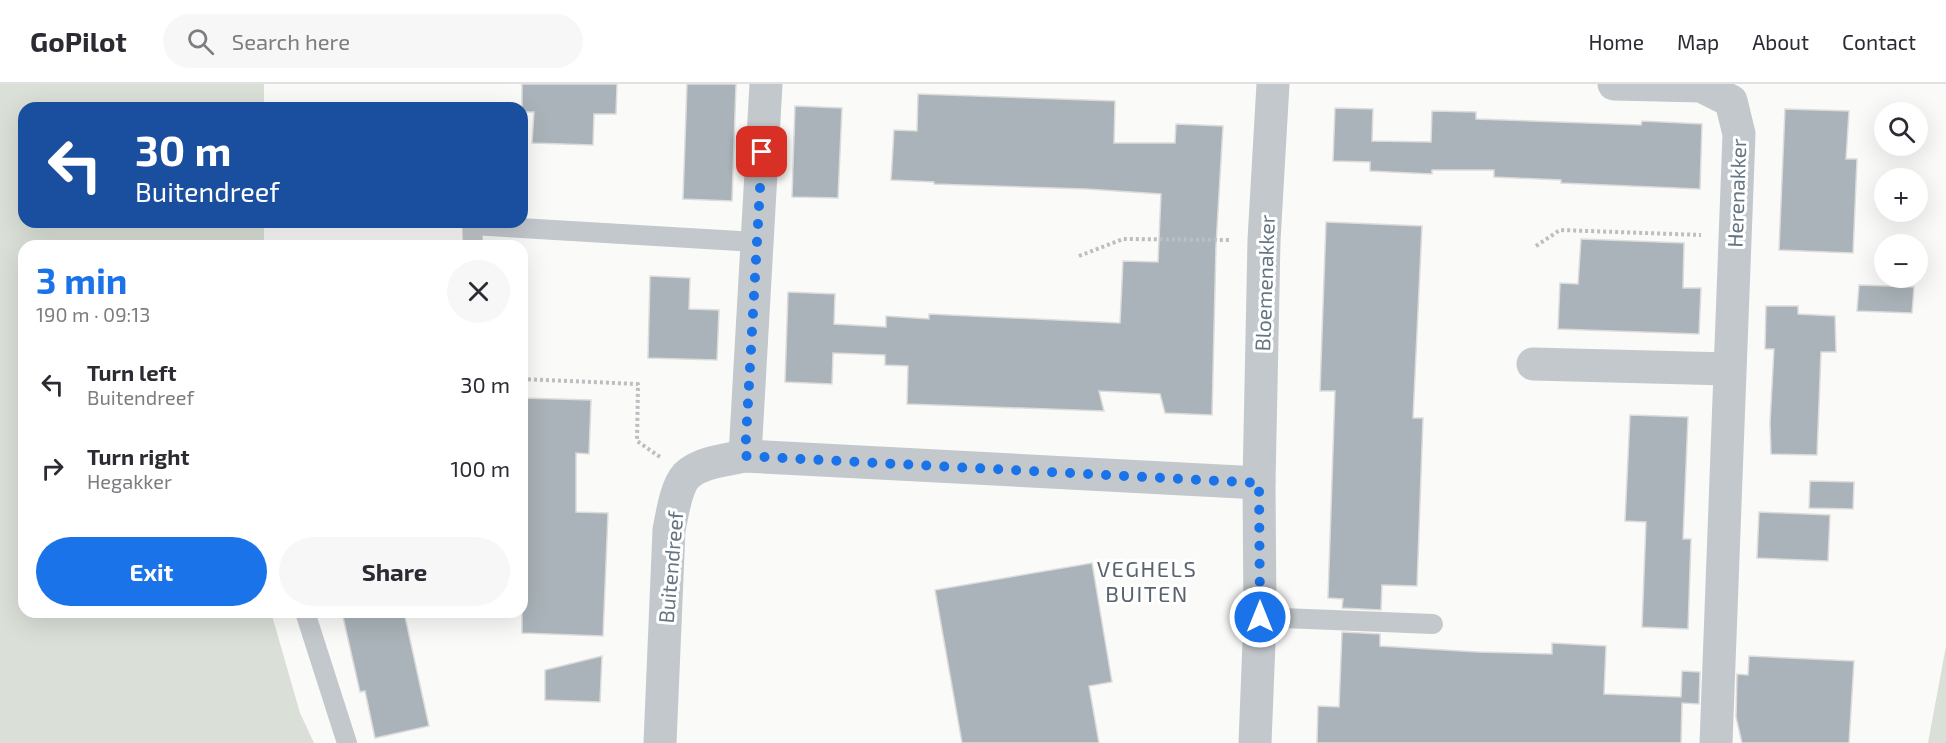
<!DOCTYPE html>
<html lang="en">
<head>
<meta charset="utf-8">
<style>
	:root { --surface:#fff; --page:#f7f7f7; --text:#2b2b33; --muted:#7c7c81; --line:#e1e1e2; --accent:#1a73e8 }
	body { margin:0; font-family:"Exo 2",sans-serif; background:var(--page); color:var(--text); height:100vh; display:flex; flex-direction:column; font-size:22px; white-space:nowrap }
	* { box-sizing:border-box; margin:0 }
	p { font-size:20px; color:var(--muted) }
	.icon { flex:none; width:33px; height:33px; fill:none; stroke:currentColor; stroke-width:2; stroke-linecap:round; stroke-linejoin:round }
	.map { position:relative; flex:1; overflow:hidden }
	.details { position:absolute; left:18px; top:156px; width:510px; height:378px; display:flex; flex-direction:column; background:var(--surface); border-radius:18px; box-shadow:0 6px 24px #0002 }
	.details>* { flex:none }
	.guide { position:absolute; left:18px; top:18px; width:510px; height:126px; border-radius:18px; box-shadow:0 6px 24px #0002; background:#1a4fa0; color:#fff; overflow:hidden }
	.fabs { position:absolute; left:1874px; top:18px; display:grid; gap:12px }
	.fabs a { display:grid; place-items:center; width:54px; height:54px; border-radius:50%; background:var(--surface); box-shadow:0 6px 24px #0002; font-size:30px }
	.pin { position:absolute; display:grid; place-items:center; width:51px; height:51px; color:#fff; margin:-26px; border-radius:12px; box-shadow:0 3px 9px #0006 }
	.me { position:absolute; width:66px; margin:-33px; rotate:0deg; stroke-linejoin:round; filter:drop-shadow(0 0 4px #0008) }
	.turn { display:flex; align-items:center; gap:21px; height:126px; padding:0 18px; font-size:27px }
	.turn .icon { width:78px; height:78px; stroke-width:2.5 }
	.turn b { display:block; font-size:42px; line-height:51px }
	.round { display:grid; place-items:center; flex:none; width:63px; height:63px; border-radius:32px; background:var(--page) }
	.overview { display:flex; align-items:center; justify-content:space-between; height:102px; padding:0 18px }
	h1 { font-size:36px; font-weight:700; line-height:45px; color:var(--accent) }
	.cta { display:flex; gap:12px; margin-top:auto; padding:12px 18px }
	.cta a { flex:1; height:69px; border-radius:36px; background:var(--accent); color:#fff; font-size:24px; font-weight:700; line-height:69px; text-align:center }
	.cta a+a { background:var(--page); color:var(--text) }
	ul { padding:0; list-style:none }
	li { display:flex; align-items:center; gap:18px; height:84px; padding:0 18px }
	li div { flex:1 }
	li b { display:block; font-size:22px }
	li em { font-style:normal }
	header { display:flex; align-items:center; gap:36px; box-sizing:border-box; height:84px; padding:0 30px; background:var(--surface); border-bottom:2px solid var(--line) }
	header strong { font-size:28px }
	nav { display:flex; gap:33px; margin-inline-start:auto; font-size:21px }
	.search { width:420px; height:54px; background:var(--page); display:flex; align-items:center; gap:15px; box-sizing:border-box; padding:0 21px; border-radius:33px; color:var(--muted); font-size:22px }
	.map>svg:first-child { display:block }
	.green { fill:#dadfd7 }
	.building { fill:#aab3b9; stroke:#dcdcda; stroke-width:1.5 }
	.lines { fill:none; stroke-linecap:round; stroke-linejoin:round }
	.path { stroke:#bbbfc2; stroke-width:4; stroke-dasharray:3 3; stroke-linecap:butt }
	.lane { stroke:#c3c8cc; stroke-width:20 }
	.street { stroke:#c3c8cc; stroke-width:33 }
	.route { stroke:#1a73e8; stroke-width:10; stroke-dasharray:0 18 }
	.labels { text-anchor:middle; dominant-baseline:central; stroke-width:6; stroke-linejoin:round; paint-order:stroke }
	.street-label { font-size:21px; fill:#657683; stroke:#fff }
	.neighbourhood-label { font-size:22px; letter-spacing:1.5px; fill:#57646e; stroke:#fff }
</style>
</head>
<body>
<header>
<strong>GoPilot</strong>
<div class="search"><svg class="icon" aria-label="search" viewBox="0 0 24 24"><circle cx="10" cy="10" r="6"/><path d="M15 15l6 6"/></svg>Search here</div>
<nav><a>Home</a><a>Map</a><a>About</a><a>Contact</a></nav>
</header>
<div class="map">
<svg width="1946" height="659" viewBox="0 0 1946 659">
	<rect width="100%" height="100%" fill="#fafaf8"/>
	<g class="green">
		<path d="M0,0H264V24H24V138H264V162H24V528H271L300,629L314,659H0Z"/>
		<path d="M1946,562V659H1928Z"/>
	</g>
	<g class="building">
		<path d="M522,0H617L616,30H594L593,61L532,59L534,28H522Z"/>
		<path d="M687,0H736L732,117L683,115Z"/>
		<path d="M918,10L1115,17L1114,59H1175L1176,40L1223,42L1216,161L1212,331L1165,329L1160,310L1099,307L1104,327L907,320L908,282L885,281V271L833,269L832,300L785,298L788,208L835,210L834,240L886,243V232L929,235V230L1120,239L1123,177L1158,178L1161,110L1087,105L934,100V98L891,96L894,46L917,47Z"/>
		<path d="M795,22L842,24L838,114L792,113Z"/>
		<path d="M1335,24L1373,25L1372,57L1431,58L1432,27L1476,28V35L1641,41L1642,37L1702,40L1700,105L1561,99V96L1494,93V86H1432V90L1370,87V78L1333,77Z"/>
		<path d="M1785,25L1849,27L1846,75H1857L1853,169L1779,166Z"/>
		<path d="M1326,138L1422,142L1413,334H1423L1417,502L1382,501L1381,526L1342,524L1343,515L1328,514L1335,307H1320Z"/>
		<path d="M1581,155L1684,159L1683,204H1701L1699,250L1558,245L1560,199L1578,200Z"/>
		<path d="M650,192L690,194L689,225L719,226L717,276L648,274Z"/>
		<path d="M1859,201L1914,203L1912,229L1857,227Z"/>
		<path d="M1766,222H1798V230L1835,232L1836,268H1821L1817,371L1771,370L1770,339L1774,265H1765Z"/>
		<path d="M522,314L591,316L589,370L576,369V428L608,429L603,552L522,549Z"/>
		<path d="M1630,331L1688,333L1683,455H1691L1688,545L1642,543L1646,438L1625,437Z"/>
		<path d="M1810,397L1854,398L1853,425L1809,424Z"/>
		<path d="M1759,428L1830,431L1828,477L1757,474Z"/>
		<path d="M1092,479L1112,598L1089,602L1099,659H962L935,506Z"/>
		<path d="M363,528H404L429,642L375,654L365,607L360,608L343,533Z"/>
		<path d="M1342,548L1380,550V562L1478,568L1552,570V559L1606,562L1604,610L1681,613L1682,587L1700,588L1699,620L1682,619L1681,659H1317L1318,622L1339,623Z"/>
		<path d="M602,572L600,618L545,616V586Z"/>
		<path d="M1749,572L1854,577L1849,659H1742L1736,633L1737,590L1748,591Z"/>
	</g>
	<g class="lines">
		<g class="path">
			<path d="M1536,162L1560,146L1701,151"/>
			<path d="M1079,172L1123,155L1231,156"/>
			<path d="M522,295L638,300L637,357L660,373"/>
		</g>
		<g class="lane">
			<path d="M472,138L473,162"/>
			<path d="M472,141L756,158"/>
			<path d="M305,528L347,659"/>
			<path d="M1260,533L1433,540"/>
		</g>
		<g class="street">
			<path d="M1614,0L1701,2L1731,17L1739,50L1716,659"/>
			<path d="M1533,280L1729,285"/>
			<path d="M745,372L766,0"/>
			<path d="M1259,399L1264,156L1273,0"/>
			<path d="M660,659L669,446C672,431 676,403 686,392C700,378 727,376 745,372L1259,399L1260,533L1255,659"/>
		</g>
	</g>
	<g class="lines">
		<path class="route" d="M762,68L745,372L1259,399L1260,533"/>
	</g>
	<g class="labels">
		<g class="street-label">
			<text transform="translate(1736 109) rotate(-88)">Herenakker</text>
			<text transform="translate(1264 199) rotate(-88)">Bloemenakker</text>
			<text transform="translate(670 483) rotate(-85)">Buitendreef</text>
		</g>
		<g class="neighbourhood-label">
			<text x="1147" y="484">VEGHELS<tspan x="1147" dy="25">BUITEN</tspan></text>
		</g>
	</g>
</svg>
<div class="fabs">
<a><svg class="icon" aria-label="search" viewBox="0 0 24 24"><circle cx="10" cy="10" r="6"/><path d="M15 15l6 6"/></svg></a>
<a>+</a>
<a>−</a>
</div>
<div class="pin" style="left:762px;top:68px;background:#d93025"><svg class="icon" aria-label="arrive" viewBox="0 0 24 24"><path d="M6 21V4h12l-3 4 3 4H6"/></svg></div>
<svg class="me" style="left:1260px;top:533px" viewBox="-20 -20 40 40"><circle r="17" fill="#1a73e8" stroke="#fff" stroke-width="3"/><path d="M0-11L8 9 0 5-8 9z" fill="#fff"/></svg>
<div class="guide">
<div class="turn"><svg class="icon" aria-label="left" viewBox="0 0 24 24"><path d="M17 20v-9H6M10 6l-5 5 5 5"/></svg><div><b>30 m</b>Buitendreef</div></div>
</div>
<section class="details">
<div class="overview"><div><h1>3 min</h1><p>190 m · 09:13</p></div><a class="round"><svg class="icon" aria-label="close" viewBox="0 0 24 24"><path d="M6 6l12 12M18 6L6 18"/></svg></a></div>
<ul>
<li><svg class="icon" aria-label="left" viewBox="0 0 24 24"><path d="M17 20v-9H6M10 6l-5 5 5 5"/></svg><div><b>Turn left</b><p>Buitendreef</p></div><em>30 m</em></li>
<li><svg class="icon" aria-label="right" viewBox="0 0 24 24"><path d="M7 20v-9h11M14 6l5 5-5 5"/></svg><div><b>Turn right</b><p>Hegakker</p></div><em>100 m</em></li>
</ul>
<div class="cta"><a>Exit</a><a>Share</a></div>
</section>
</div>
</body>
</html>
